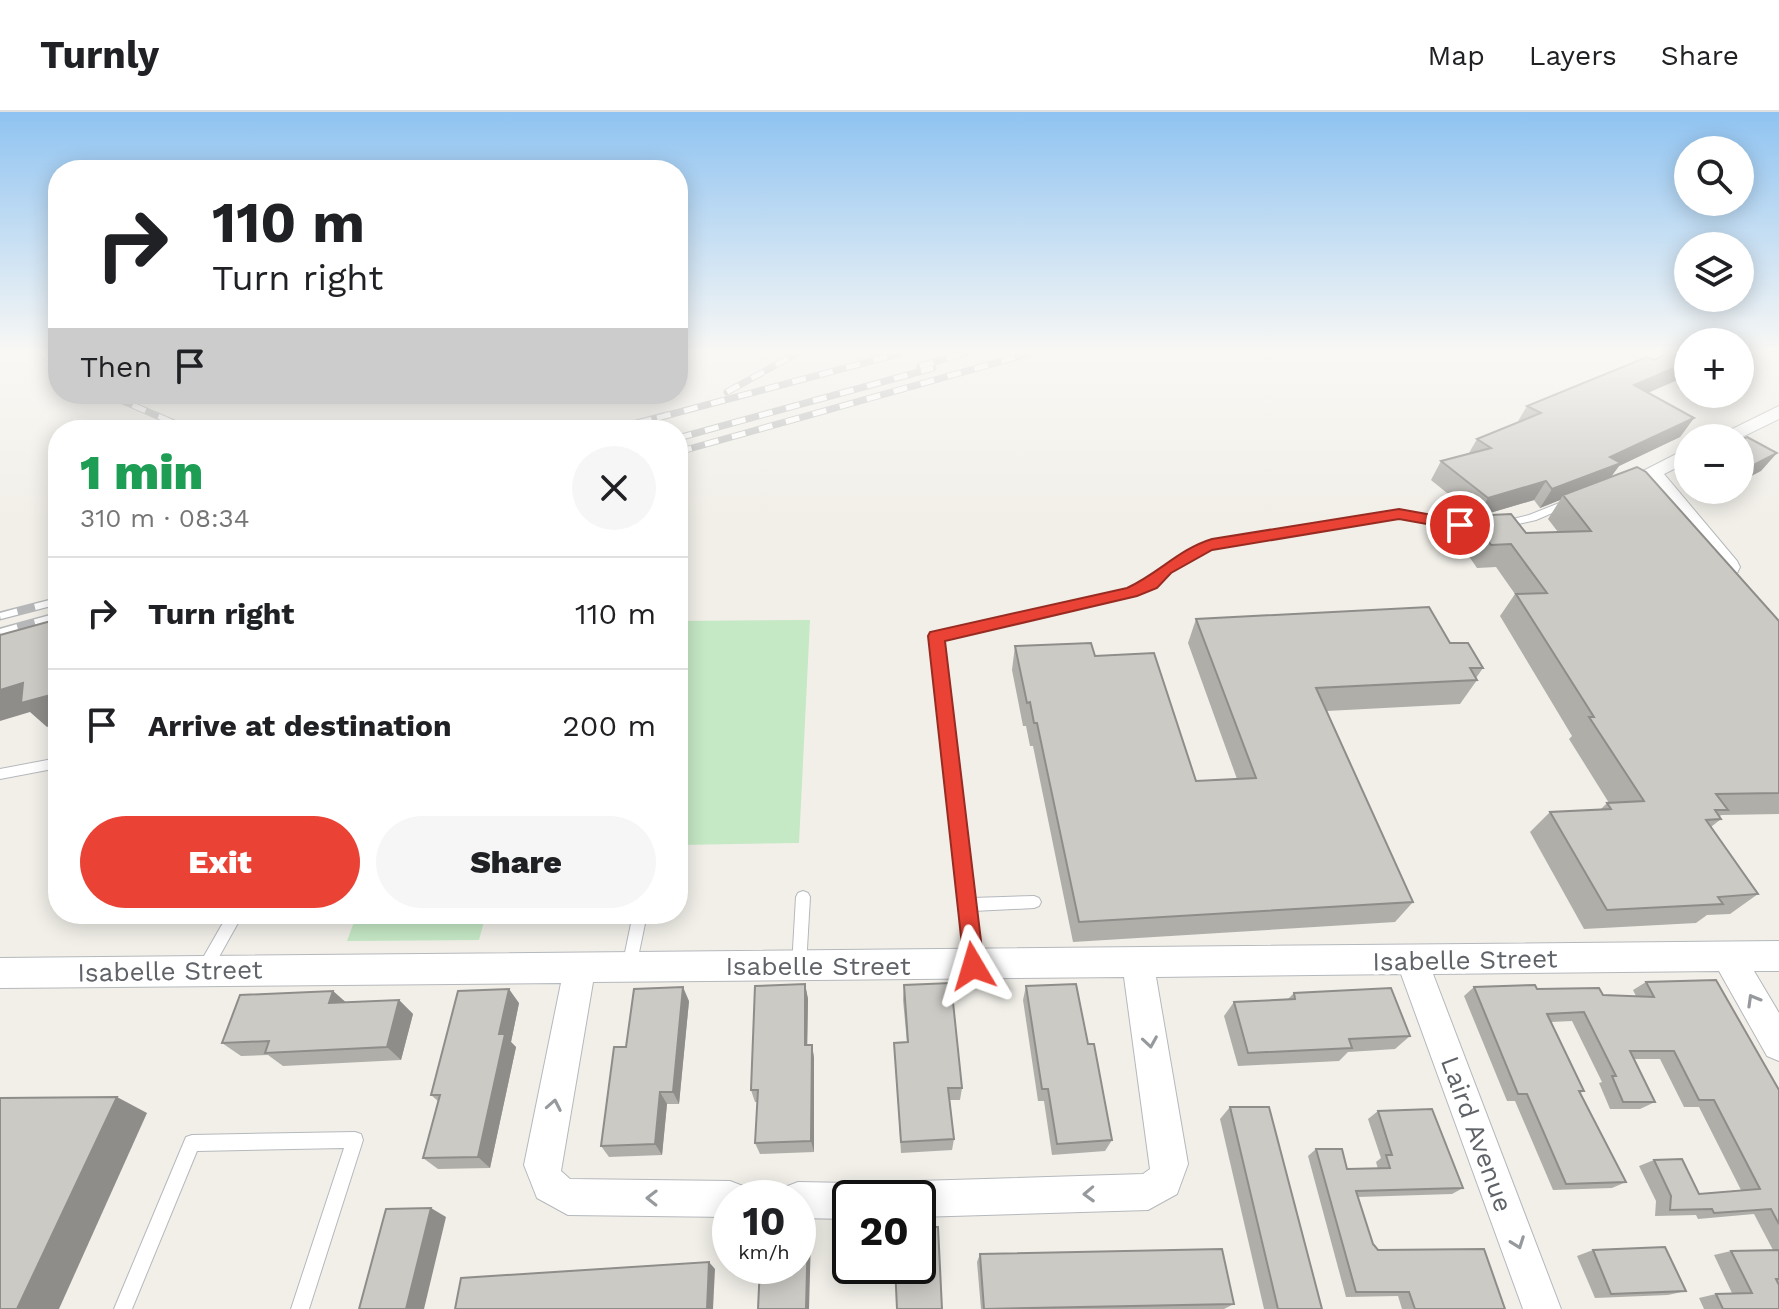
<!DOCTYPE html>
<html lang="en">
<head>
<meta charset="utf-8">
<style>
	:root { --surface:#fff; --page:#f6f6f6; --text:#202124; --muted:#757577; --line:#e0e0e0; --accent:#ea4335 }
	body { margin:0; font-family:"Work Sans",sans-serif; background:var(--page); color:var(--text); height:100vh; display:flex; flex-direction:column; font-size:30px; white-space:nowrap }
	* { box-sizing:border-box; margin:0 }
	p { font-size:26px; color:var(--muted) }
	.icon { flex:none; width:44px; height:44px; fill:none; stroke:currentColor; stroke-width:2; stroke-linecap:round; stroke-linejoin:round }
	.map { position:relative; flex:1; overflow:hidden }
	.side { position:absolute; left:48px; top:308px; width:640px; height:504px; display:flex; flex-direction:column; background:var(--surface); border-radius:32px; box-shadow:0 4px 20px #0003 }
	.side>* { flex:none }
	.hud { position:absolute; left:48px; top:48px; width:640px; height:244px; border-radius:32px; box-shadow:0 4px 20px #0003; background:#fff; color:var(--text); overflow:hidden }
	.buttons { position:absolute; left:1674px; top:24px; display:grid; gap:16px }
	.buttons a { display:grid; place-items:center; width:80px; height:80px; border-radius:50%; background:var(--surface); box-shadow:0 4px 20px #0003; font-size:40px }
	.speed { position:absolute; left:712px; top:1068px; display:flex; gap:16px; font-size:40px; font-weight:700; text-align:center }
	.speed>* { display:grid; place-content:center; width:104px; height:104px; border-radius:50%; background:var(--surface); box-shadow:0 4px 20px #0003; line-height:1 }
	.speed small { font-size:20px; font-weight:400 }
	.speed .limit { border:4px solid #111; border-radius:12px; background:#fff; color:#111 }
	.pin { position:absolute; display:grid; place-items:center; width:68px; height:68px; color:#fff; margin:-34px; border:4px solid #fff; border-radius:50%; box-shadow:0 2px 8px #0007 }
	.me { position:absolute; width:88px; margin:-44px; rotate:353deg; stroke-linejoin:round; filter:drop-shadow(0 0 6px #0008) }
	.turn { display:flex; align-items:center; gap:28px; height:168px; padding:0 32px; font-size:36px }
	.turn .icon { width:104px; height:104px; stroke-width:2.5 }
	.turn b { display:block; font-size:56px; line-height:68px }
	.then { display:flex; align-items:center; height:76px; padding:0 32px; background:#0003; gap:16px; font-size:30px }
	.round { display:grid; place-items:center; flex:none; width:84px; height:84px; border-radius:42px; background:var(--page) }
	.head { display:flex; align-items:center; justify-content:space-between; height:136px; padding:0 32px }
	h1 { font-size:48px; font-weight:800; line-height:60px; color:#1e9e55 }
	.button { display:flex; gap:16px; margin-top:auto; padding:16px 32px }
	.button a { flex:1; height:92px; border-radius:48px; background:var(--accent); color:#fff; font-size:32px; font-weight:800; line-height:92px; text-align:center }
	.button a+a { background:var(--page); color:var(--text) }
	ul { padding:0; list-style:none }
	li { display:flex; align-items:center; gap:24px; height:112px; padding:0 32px; border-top:2px solid var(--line) }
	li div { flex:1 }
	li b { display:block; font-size:30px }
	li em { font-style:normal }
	header { display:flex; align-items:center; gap:48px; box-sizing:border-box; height:112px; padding:0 40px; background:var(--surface); border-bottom:2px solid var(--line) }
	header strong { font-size:38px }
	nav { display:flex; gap:44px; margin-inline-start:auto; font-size:28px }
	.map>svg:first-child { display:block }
	.green { fill:#c5e8c5 }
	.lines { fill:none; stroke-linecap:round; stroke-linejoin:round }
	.service-casing { stroke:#b5b8bc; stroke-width:2 }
	.minor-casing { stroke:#b5b8bc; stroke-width:2 }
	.service { fill:#fff; fill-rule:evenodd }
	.minor { fill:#fff; fill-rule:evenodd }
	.rail-far1-casing { stroke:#b6b7b8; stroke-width:7 }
	.rail-casing { stroke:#b6b7b8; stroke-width:9 }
	.rail-far1 { stroke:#fff; stroke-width:5; stroke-dasharray:14; stroke-linecap:butt }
	.rail { stroke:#fff; stroke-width:6; stroke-dasharray:18; stroke-linecap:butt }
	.wall { fill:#afaea9; fill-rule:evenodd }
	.shaded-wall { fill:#8f8d8a }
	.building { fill:#cccac5; stroke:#8f8d8a; stroke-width:2 }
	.oneway { stroke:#979a9d }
	.route { fill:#ea4335; stroke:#982c22; stroke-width:2 }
	.labels { text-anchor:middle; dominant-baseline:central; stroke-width:8; stroke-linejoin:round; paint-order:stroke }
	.near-street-label { font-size:26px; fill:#5f6368; stroke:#fff }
</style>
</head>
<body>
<header>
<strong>Turnly</strong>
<nav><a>Map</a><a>Layers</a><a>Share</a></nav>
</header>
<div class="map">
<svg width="1779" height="1197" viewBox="0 0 1779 1197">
	<rect width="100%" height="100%" fill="#f1efe8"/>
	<g class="green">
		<path d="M810,508L799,731L678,733V509Z"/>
		<path d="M357,802H486L479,828L347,829Z"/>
	</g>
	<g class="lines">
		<defs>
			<g id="service">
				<path d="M1567,388L1571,389V393L1536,408L1501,416L1496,413L1497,411L1529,403Z"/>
				<path d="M1399,399L1479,412L1484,415L1479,418L1399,405L1213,436C1184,446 1163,469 1135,483L942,527L972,786L1034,784L1039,786L1041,790L1039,794L1034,796L973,799L979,850L977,855L972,857L967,855L965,850L930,524L932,521L1128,477C1158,463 1180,439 1212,430Z"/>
				<path d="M58,646V656L0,667V657Z"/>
				<path d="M803,779L808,781L810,785L806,854L804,859L799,861L794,859L792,854L796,785L798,781Z"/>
				<path d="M228,802H243L210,861L205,863L200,861L198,856L200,851Z"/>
				<path d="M633,802H647L636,855L634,860L629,862L624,860L622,855Z"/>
				<path d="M355,1020L361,1022L363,1028L309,1197H291L344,1036L197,1039L132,1197H114L186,1025L192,1023Z"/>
			</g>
			<g id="minor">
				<path d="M1779,294V307L1740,326H1714Z"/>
				<path d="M1688,336V350L1664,362L1737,449L1740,455L1737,461H1721L1641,360Z"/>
				<path d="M1779,829V859H1754L1779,901V949L1767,944L1719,859L1433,862L1561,1197H1523L1401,862L1156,865L1188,1052L1177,1082L1148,1098L918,1105V1086H900L905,1074L918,1069L1143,1062L1150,1057L1124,865L593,870L561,1059L570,1067L730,1069L743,1074L748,1086H730V1105L568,1103L537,1086L524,1053L561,871L0,876V846Z"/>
				<path d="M798,1070L850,1071L863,1076L867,1086H850V1107L798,1106V1086H781L785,1075Z"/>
			</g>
		</defs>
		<use href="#service" class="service-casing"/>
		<use href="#minor" class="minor-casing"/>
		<use href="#service" class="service"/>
		<use href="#minor" class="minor"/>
		<defs>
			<g id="rail-far1">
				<path d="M38,239L58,253"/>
				<path d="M920,254L974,239"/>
				<path d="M727,280L801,239"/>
				<path d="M107,282L190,318"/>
				<path d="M657,306L909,239"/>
				<path d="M611,318L667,303"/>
				<path d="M678,326L933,256"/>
				<path d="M678,340L1038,239"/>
			</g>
			<g id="rail">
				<path d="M0,504L58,489"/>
				<path d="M0,520L58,504"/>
			</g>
		</defs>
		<use href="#rail-far1" class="rail-far1-casing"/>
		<use href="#rail" class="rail-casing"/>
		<use href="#rail-far1" class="rail-far1"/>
		<use href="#rail" class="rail"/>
	</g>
	<g class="wall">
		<path d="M1684,265L1648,281L1694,306L1680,325L1619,354L1611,365L1779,509V702L1722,703L1719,704L1721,707L1711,715L1758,782L1730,802L1707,803L1696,811L1584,817L1530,720L1550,700L1601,697L1607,691H1609L1569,627L1572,624L1500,504L1515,482L1496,455L1477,456L1457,427L1471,404L1474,403L1431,368L1441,349L1469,341L1477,327L1517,311L1527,294ZM1534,388L1540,396L1560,388L1548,407L1558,420L1526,421L1483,403Z"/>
		<path d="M1688,359V374L1680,369Z"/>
		<path d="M1196,507L1450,531L1483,556L1476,566L1477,568L1460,592L1327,599L1413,790L1395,810L1073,830L1033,634H1030L1026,614H1023L1012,558L1015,534L1095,544L1196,669L1237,667L1188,531Z"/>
		<path d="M1646,870L1779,978V1171H1778L1779,1197H1704L1699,1186L1716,1182L1732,1181L1714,1143L1731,1139L1773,1138L1754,1102L1698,1107L1696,1103L1655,1104L1656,1089L1639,1054L1654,1048L1699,1082L1741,1078L1699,995H1684L1660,947H1634L1655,990L1640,997H1610L1599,971L1602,970L1572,909L1551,910L1584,979L1580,981L1626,1070L1612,1076L1553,1078L1515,989H1507L1464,884L1474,875L1537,877L1603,883L1636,884L1633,878Z"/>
		<path d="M805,872L808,887L807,933H812L814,946V1040L760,1042L755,1031L757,990H755L751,978Z"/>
		<path d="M904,873L962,976L960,988H950L954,1027L952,1038L901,1041L894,931L907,930L903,888Z"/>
		<path d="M1026,874L1088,932L1112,1028L1105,1039L1052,1043L1044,989H1038L1023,888Z"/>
		<path d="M333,879L346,891L399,888L413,902L401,948L283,954L268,943L241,944L222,931Z"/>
		<path d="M1294,881L1410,924L1395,937L1348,940L1339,949L1238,954L1224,904L1234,890L1288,887Z"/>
		<path d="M689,889L679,992H667L662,1043L609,1045L601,1034L626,935Z"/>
		<path d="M519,891L511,930L516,935L490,1056L438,1057L423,1046L438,989L431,983Z"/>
		<path d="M1230,995L1322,1197H1264L1220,1007Z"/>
		<path d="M1378,999L1463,1076L1452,1082L1358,1085L1373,1132L1378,1138L1505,1197H1402L1398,1184L1346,1185L1308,1044L1316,1037L1347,1057H1378L1376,1050L1381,1046L1368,1007Z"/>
		<path d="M1593,1138L1686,1179L1668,1183L1595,1186L1577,1144Z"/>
		<path d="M980,1142L1234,1192L1224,1197H981L977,1150Z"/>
	</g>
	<g class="shaded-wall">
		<path d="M1688,250V259L1684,265L1622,292L1634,273Z"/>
		<path d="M1694,306L1680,325L1619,354L1607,370L1563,383L1560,388L1540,396L1552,377L1610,345Z"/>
		<path d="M1777,341L1761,359L1740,370V360Z"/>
		<path d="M1546,369L1534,388L1476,405L1488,386Z"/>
		<path d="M23,571L58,581V611L47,615L30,600L0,609V578Z"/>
		<path d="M805,872L808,887L807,946L805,933Z"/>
		<path d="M683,875L689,889L679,992L673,980Z"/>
		<path d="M509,877L519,891L511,930L516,935L490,1056L478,1045L499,922Z"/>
		<path d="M333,879L349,893L329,891Z"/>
		<path d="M399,888L413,902L401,948L387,935Z"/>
		<path d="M812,933L814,946V1040L811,1029Z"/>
		<path d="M660,980L667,992L662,1043L655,1032Z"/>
		<path d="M117,985L147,1001L59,1197H17Z"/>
		<path d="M431,1096L446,1105L424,1197H406Z"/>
		<path d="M808,1117L811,1126L809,1197H806Z"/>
		<path d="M709,1150L715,1157L713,1197H707Z"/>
	</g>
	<g class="building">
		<path d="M1671,239H1683L1688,242V250L1634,273L1694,306L1610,345L1621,351L1552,377L1546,369L1488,386L1441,349L1491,336L1477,327L1541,301L1527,294L1647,245L1654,248Z"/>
		<path d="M1747,325L1777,341L1740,360V328Z"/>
		<path d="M1637,355L1646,360L1779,509V681L1716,682L1728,698H1715L1721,707L1706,708L1758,782L1718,785L1723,792L1607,798L1550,700L1611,697L1607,691L1644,689L1589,605H1594L1516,482L1547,481L1511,432L1491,433L1471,404L1511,402L1526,421L1591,419L1563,383Z"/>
		<path d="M1429,495L1450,531H1468L1483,556H1470L1477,568L1316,576L1413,790L1079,810L1037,611H1034L1030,590L1027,591L1015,534L1091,531L1095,544L1154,541L1196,669L1256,666L1196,507Z"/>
		<path d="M58,507V581L21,591L23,571L0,578V523Z"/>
		<path d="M1716,868L1779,978V1112L1771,1097L1714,1101L1712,1097L1670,1098L1671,1084L1654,1048L1682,1047L1699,1082L1760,1077L1714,988H1699L1674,939H1630L1655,990H1623L1612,964H1616L1584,900L1547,902L1584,979H1579L1626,1070L1566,1072L1527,982H1518L1474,875L1535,873L1537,877L1599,876L1603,883L1654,885L1646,870Z"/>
		<path d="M951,871L962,976H948L954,1027L901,1030L894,931L908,930L904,873Z"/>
		<path d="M805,872V933H812L811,1029L755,1031L758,978H751L755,874Z"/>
		<path d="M1076,872L1088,932H1094L1112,1028L1057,1032L1048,977H1042L1026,874Z"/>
		<path d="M683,875L673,980H660L655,1032L601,1034L614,935H626L634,877Z"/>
		<path d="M1391,876L1410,924L1349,927L1352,936L1248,941L1234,890L1295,887L1294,881Z"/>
		<path d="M509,877L499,922H505L478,1045L423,1046L440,983H431L458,879Z"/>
		<path d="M333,879L329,891L399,888L387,935L265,941L269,929L222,931L240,883Z"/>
		<path d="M117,985L17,1197H0V986Z"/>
		<path d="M1230,995H1269L1322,1197H1278Z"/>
		<path d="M1432,997L1463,1076L1356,1079L1373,1132L1378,1138L1484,1137L1505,1197H1415L1409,1180H1356L1316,1037H1342L1347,1057L1390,1056L1386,1043H1392L1378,999Z"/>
		<path d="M431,1096L406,1197H359L386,1097Z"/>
		<path d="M918,1115H938L942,1197H897L895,1154H918Z"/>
		<path d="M808,1117L806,1197H758L760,1154H798V1118Z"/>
		<path d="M1665,1135L1686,1179L1611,1182L1593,1138Z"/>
		<path d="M1222,1137L1234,1192L984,1197L980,1142Z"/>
		<path d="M1779,1138V1167H1776L1779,1173V1197H1723L1716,1182L1752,1181L1731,1139Z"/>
		<path d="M709,1150L707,1197H455L461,1166Z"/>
	</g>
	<defs><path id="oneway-chevron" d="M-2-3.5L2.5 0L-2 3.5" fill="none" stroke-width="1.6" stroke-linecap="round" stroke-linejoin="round" transform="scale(2)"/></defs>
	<g class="oneway">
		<use href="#oneway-chevron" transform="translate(1753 888) rotate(-120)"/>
		<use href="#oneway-chevron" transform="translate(1150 930) rotate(81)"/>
		<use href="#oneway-chevron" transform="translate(554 993) rotate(-79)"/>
		<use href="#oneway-chevron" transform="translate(1089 1082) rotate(178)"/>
		<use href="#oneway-chevron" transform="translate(652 1086) rotate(-179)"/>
		<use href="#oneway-chevron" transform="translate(1518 1131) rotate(70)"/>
	</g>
	<linearGradient id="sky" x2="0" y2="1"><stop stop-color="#8fc3f1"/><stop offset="0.59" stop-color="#f9f8f5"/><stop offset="1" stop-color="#f9f8f5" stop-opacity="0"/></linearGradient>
	<rect width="1779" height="407" fill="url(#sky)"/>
	<path class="route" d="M1399,397L1460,408L1468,413L1460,418L1399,407L1212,438L1171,461L1157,476L1137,484L945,529L984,854L981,861L973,864L965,861L928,524L930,520L1127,476C1158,462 1179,437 1212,427Z"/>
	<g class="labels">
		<g class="near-street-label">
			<text transform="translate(1465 848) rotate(-1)">Isabelle Street</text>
			<text x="818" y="854">Isabelle Street</text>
			<text transform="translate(170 859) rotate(-1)">Isabelle Street</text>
			<text transform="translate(1477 1022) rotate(70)">Laird Avenue</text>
		</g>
	</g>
</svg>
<div class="buttons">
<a><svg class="icon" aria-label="search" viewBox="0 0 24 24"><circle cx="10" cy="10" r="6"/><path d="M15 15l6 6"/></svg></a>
<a><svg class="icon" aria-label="layers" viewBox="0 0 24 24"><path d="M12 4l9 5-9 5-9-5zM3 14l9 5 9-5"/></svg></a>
<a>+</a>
<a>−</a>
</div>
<div class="speed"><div>10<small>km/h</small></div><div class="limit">20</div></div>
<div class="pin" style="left:1460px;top:413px;background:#d93025"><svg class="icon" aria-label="arrive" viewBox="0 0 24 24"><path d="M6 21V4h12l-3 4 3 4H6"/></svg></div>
<svg class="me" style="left:973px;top:854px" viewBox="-20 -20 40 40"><path d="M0-17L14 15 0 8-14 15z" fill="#ea4335" stroke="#fff" stroke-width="4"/></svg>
<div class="hud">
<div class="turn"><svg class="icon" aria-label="right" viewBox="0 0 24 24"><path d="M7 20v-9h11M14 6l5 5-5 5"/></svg><div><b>110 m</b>Turn right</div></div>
<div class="then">Then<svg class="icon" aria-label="arrive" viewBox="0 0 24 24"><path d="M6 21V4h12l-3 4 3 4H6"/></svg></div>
</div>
<section class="side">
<div class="head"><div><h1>1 min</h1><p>310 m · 08:34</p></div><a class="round"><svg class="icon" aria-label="close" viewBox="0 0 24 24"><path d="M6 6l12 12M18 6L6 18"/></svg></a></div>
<ul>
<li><svg class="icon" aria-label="right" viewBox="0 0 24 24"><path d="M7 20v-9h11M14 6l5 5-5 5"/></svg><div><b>Turn right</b></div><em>110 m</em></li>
<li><svg class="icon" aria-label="arrive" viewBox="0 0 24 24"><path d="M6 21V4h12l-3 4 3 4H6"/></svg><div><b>Arrive at destination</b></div><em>200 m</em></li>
</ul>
<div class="button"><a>Exit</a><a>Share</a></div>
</section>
</div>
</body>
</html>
